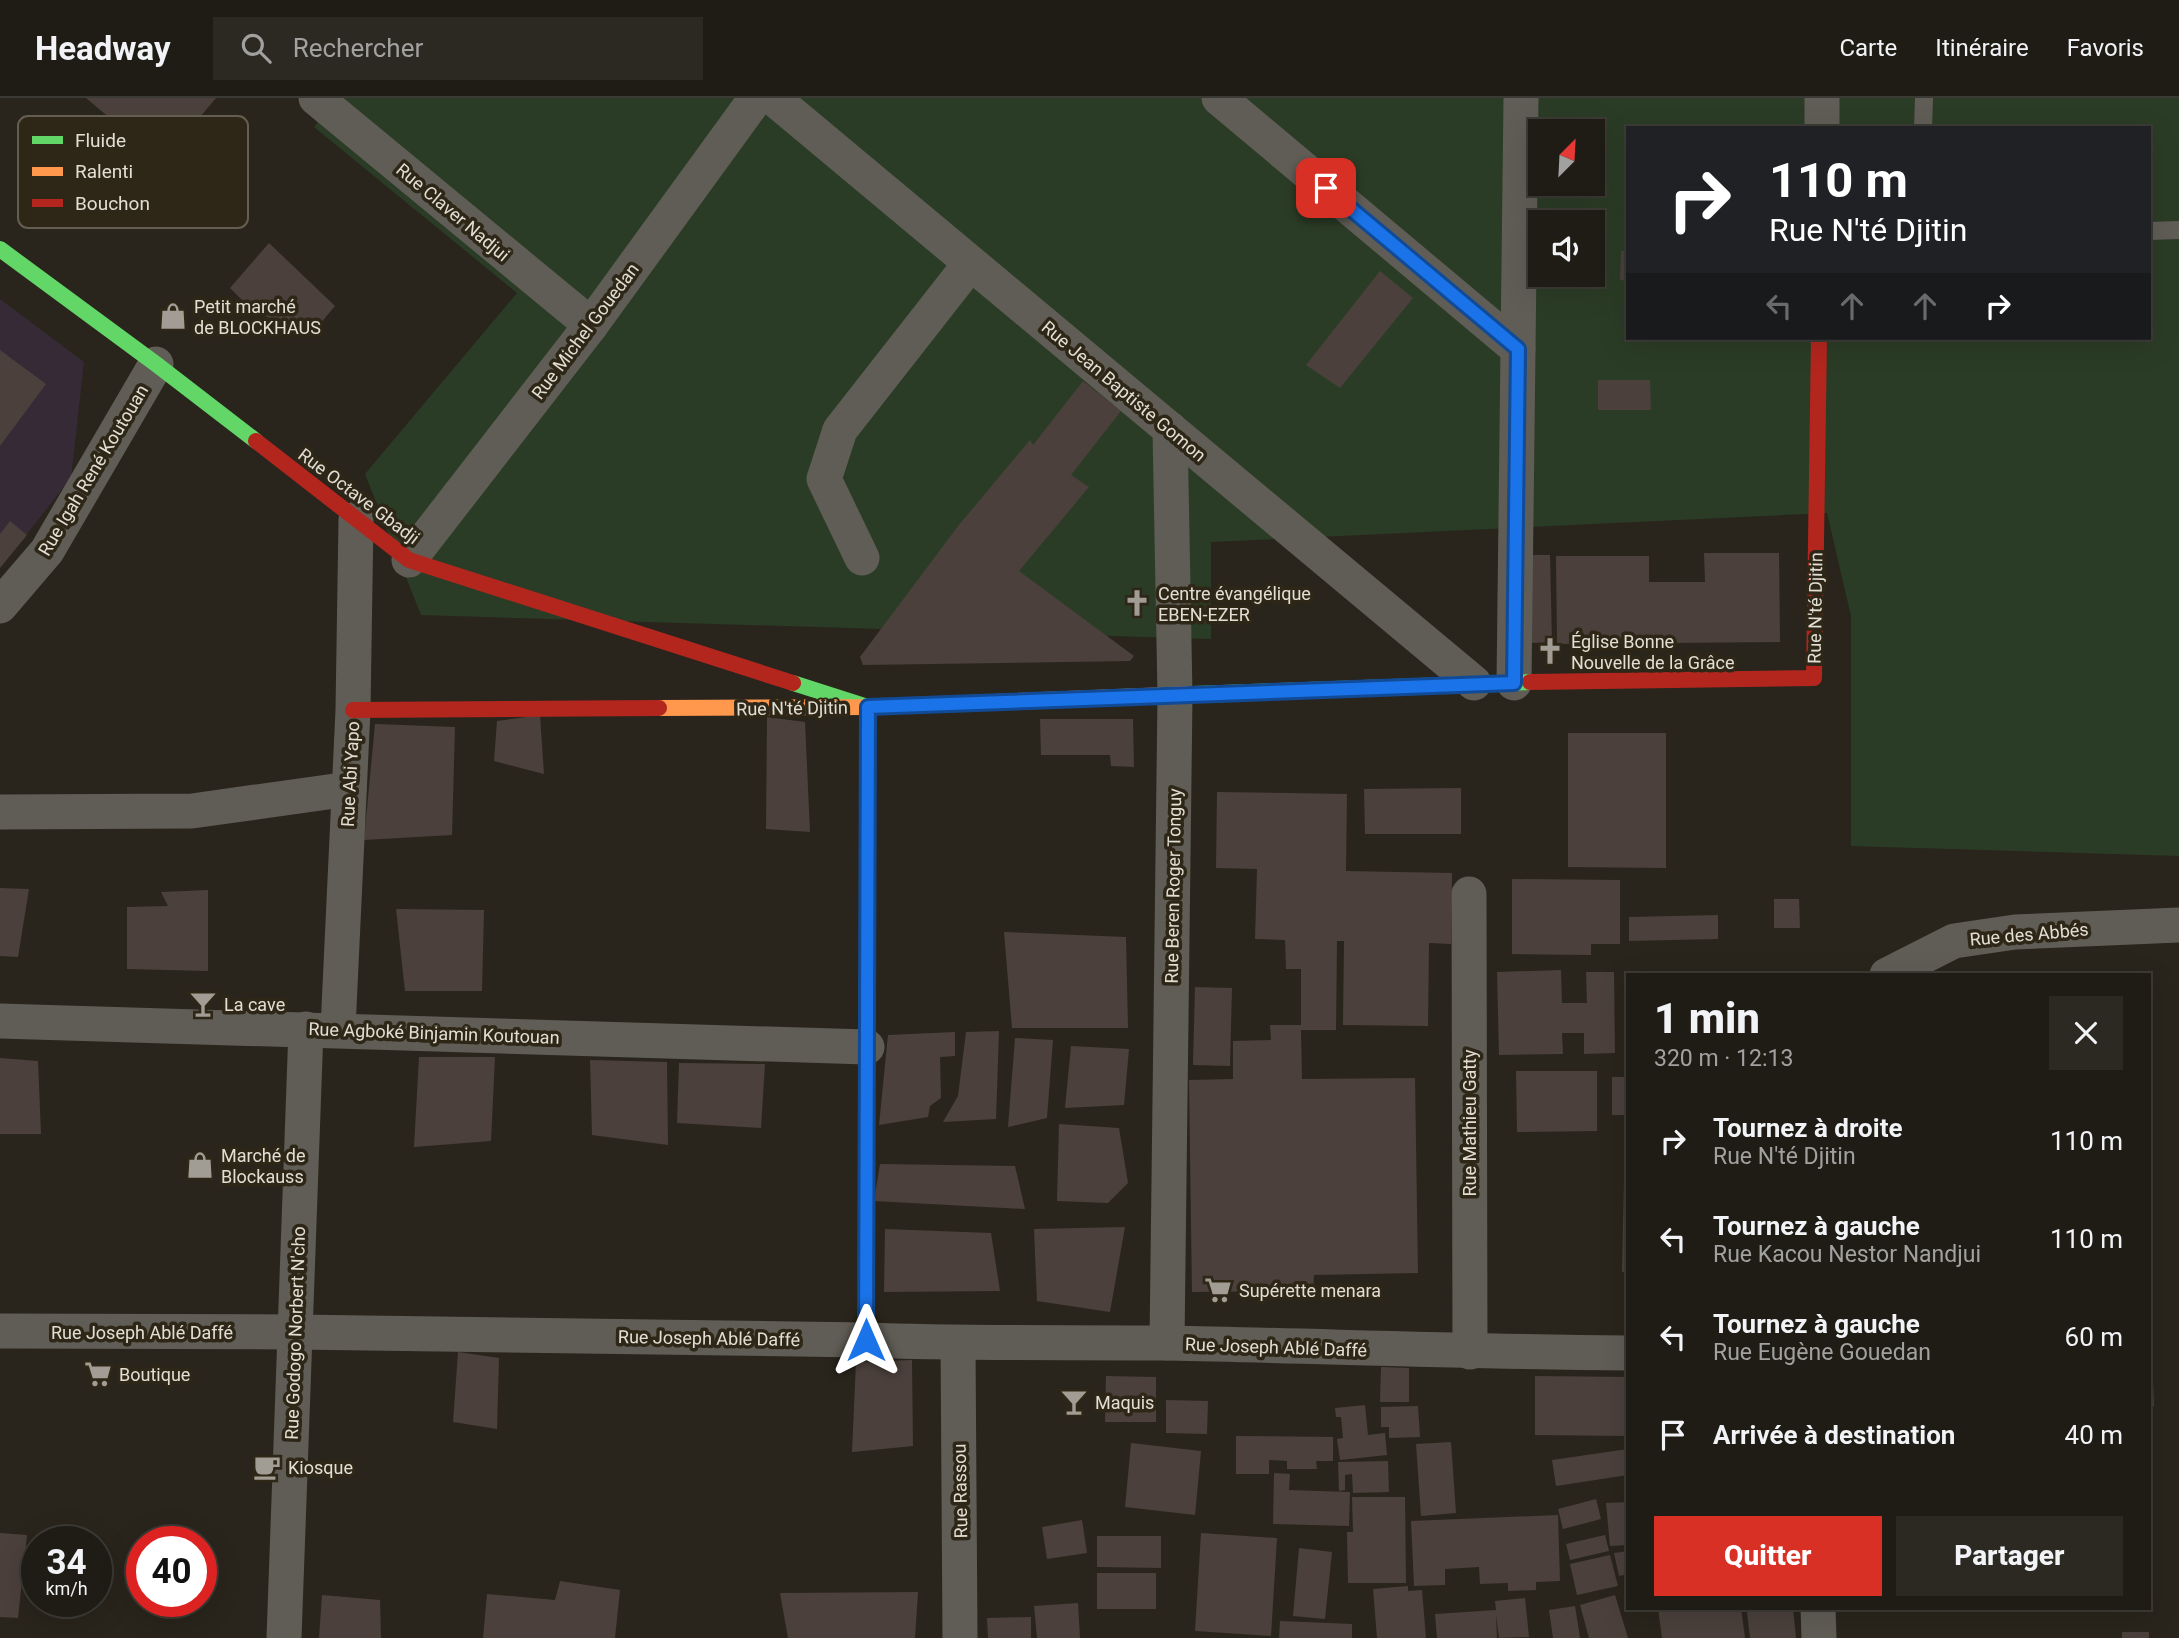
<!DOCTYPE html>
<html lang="fr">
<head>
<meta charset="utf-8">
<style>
	:root { --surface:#1f1c15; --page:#2c2922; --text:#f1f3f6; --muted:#a1a1a0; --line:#3c3a34; --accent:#d93025 }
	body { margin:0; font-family:Roboto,sans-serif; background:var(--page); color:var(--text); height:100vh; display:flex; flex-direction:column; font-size:26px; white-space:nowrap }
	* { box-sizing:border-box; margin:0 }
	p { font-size:23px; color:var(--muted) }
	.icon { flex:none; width:38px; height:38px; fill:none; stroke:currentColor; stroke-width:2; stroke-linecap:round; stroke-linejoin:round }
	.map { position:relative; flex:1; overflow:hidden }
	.drawer { position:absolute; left:1626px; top:875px; width:525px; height:637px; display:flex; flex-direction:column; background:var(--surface); border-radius:0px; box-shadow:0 7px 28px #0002,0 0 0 2px var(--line) }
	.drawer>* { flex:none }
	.guide { position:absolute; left:1626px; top:28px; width:525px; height:214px; border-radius:0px; box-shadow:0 7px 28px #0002,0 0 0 2px var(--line); background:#202124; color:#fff; overflow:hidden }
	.needle { width:46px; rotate:24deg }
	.controls { position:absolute; left:1528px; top:21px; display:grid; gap:14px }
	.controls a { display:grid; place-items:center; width:77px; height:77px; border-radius:0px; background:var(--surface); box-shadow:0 7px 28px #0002,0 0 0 2px var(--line); font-size:35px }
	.speed { position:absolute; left:21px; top:1428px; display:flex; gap:14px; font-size:35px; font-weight:700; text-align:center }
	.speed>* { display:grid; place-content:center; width:91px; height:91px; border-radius:50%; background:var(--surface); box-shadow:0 7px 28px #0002,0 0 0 2px var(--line); line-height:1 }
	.speed small { font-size:18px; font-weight:400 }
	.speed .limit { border:10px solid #d22; background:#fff; color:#111 }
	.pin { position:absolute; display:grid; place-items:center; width:60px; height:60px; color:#fff; margin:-30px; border-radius:14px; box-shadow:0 4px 10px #0006 }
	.me { position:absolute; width:77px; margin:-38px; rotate:0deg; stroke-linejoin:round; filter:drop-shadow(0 0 5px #0008) }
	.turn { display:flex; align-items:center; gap:24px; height:147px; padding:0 28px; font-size:32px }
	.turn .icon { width:91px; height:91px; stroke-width:2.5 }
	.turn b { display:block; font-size:49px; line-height:60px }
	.lanes { display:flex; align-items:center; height:66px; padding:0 28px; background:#0003; justify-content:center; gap:35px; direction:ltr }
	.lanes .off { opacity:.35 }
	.round { display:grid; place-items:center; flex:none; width:74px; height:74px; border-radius:0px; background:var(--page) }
	.head { display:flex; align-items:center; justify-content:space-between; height:119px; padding:0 28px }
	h1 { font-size:42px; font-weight:800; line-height:52px }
	.primary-button { display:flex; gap:14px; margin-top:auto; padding:14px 28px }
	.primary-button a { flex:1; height:80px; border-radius:0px; background:var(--accent); color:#fff; font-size:28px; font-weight:800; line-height:80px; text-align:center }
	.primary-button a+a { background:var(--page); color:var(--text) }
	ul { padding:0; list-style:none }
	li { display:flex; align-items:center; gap:21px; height:98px; padding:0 28px }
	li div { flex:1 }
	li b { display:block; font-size:26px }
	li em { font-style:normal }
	header { display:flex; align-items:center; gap:42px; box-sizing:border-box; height:98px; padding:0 35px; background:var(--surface); border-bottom:2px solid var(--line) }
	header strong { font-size:33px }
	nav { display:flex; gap:38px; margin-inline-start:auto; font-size:24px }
	.search { width:490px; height:63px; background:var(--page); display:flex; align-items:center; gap:18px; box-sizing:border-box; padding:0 24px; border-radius:0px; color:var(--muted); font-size:26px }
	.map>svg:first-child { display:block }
	.medical { fill:#352a35 }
	.green { fill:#2b3c26; fill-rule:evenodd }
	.building { fill:#4b403b }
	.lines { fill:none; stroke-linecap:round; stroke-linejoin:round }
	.lane { stroke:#605d56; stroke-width:18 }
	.street { stroke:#605d56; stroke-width:35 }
	.fast { stroke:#63d668; stroke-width:16 }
	.slow { stroke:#ff974d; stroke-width:16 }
	.jam { stroke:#b3261e; stroke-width:16 }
	.route-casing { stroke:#114b97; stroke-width:18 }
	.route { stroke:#1a73e8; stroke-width:12 }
	.labels { text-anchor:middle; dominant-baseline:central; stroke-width:7; stroke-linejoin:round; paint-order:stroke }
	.street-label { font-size:18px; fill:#e2ded4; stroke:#2e2717 }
	.poi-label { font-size:18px; fill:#e2ded4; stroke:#2e2717; text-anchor:start }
	.key { fill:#2e2717; stroke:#645e50; stroke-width:2 }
	.key-label { font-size:19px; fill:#e2ded4 }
</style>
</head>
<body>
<header>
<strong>Headway</strong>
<div class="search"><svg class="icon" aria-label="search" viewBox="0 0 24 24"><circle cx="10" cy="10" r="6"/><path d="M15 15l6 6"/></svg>Rechercher</div>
<nav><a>Carte</a><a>Itinéraire</a><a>Favoris</a></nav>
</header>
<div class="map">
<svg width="2179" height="1540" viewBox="0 0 2179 1540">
	<rect width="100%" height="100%" fill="#29251c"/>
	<path class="medical" d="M0,201L84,264L71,380L0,470Z"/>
	<path class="green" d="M337,0H2179V758L1851,748V518L1827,415L1211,444V541L421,517L365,376L517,195L314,29ZM1628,30H2149V240H1628ZM1540,33H1592V86H1540ZM1540,124H1592V177H1540Z"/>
	<g class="building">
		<path d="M86,0H216L162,64Z"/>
		<path d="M269,145L335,208L310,238L252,212L230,190Z"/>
		<path d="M1621,153H1628V183L1620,182Z"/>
		<path d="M1380,173L1413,200L1340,290L1306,267Z"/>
		<path d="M0,252L46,286L0,348Z"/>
		<path d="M1598,282H1650L1651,312H1598Z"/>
		<path d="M1083,283L1121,313L1071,377L1089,389L1019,473L1134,558L1130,563L863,567L860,559L958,428L1030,342L1033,347Z"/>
		<path d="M10,423L27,437L0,470V436Z"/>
		<path d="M1704,455H1779L1780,544L1557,546L1556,458H1649V484H1705Z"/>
		<path d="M1529,457H1550L1552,544L1531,545Z"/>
		<path d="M540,617L544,676L494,663L497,623Z"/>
		<path d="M767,619L805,624L810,734L766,731Z"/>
		<path d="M1040,621H1133L1134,669L1111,668L1110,657H1041Z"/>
		<path d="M375,626L455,629L452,737L364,742Z"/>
		<path d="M1568,635H1666V770L1568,769Z"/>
		<path d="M1461,690V736H1365L1364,691Z"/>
		<path d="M1217,694L1347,696L1346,773L1452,775L1451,846L1429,845L1428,928L1343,927L1344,843H1337L1336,932H1301L1302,981L1415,980L1418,1175L1314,1177L1313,1193L1192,1194L1189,982L1233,981V943L1271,942L1270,927H1301V871H1286L1285,842L1255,841L1257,771L1216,770Z"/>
		<path d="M1512,781L1620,782V846H1591V857L1512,856Z"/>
		<path d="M0,790L29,791L18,859L0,858Z"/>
		<path d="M208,792V873L127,871V809L168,808L161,794Z"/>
		<path d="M1774,801H1799L1800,830H1774Z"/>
		<path d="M396,811L484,812L482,893H405Z"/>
		<path d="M1718,817V841L1629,843V819Z"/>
		<path d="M1004,834L1126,839L1128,930H1012Z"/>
		<path d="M1561,872L1562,905H1587L1586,874H1614L1615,955L1584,956V935H1562L1563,956L1499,957L1497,874Z"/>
		<path d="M1195,889L1232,890L1230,968L1193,967Z"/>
		<path d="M999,933L996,1021L943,1024L958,998L966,934Z"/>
		<path d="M955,934V958L940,959L941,1000L930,1008L928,1019L879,1027L888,937Z"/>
		<path d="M1015,940L1053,942L1047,1020L1008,1029Z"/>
		<path d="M1071,948L1129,951L1124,1007L1065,1010Z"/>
		<path d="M419,959H495L491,1043L414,1049Z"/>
		<path d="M0,960L38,963L41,1036H0Z"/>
		<path d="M590,962L667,964L668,1047L592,1037Z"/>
		<path d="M679,965L765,966L761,1030L677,1025Z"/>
		<path d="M2149,967H2153L2152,1023H2149Z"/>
		<path d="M1516,973H1597V1033L1517,1034Z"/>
		<rect x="1612" y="979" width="16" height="38"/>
		<path d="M1059,1026L1119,1030L1128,1085L1108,1105L1057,1103Z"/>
		<path d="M880,1066L1015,1068L1025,1111L874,1103Z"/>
		<path d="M1624,1082H1628V1174H1622Z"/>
		<path d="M1125,1129L1110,1214L1037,1203L1034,1131Z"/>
		<path d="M885,1131L991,1135L1000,1193L884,1194Z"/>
		<path d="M2151,1235L2154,1308H2149V1236Z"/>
		<path d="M458,1254L499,1260L497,1331L453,1324Z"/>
		<path d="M912,1262L913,1348L852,1354L856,1264Z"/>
		<path d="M1381,1269L1409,1270V1304H1380Z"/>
		<path d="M1106,1278L1156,1279V1324H1105Z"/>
		<path d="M1535,1278L1628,1279V1338L1535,1337Z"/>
		<path d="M1166,1302L1208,1303L1207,1336L1166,1335Z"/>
		<path d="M1365,1307L1368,1337L1385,1335L1387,1357L1340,1362L1337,1341L1343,1340L1341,1319H1336L1335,1310Z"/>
		<path d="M1418,1308L1420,1339L1389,1340V1329H1381V1309Z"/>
		<path d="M1236,1338L1333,1339V1363H1316L1317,1371H1287V1363L1269,1362V1376H1236Z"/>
		<path d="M1451,1344L1456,1415L1421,1418L1416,1346Z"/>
		<path d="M1131,1345L1201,1353L1195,1417L1125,1409Z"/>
		<path d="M1628,1351V1377L1556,1388L1552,1362Z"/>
		<path d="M1388,1363L1389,1394L1353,1395L1352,1376L1345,1377V1392L1339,1393L1338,1364Z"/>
		<path d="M1274,1375L1290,1376L1289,1392L1350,1394L1349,1428L1273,1426Z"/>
		<path d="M1352,1399H1405L1406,1485H1348L1347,1434H1353Z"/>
		<path d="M1596,1401L1601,1421L1563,1431L1558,1411Z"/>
		<path d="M1628,1404V1447L1610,1448L1606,1405Z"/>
		<path d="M1558,1417L1560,1483L1536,1484V1492L1508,1493V1485L1480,1486L1479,1469L1445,1471V1487L1414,1488L1411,1423Z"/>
		<path d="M1082,1422L1087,1455L1047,1461L1042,1429Z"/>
		<path d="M0,1435L27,1437L18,1520L0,1519Z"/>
		<path d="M1201,1435L1277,1440L1271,1538L1195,1533Z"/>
		<path d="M1605,1437L1609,1453L1570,1462L1566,1446Z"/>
		<path d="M1097,1438H1161V1470L1097,1469Z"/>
		<path d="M1299,1450L1332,1454L1325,1521L1293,1518Z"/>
		<path d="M1628,1453V1476L1619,1478L1614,1455Z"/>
		<path d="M1610,1457L1618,1488L1577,1497L1570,1466Z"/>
		<rect x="1097" y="1475" width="59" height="36"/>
		<path d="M560,1483L620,1492L615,1540H483L487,1496L555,1502Z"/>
		<path d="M1408,1488V1493L1422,1492L1426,1540H1377L1373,1491Z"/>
		<path d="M918,1494L915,1540H788L780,1495Z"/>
		<path d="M322,1497L380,1502L381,1540H319Z"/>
		<path d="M1615,1497L1628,1540H1589L1580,1507Z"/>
		<path d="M1525,1500L1529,1539L1499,1540L1496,1517L1497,1540H1437L1435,1516L1496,1512L1495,1503Z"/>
		<path d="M1078,1505L1080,1540H1037L1034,1508Z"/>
		<path d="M1575,1508L1580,1540H1553L1549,1512Z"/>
		<path d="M1658,1510H1741L1745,1540H1662Z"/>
		<path d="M1793,1510L1796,1540H1750L1747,1514Z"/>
		<path d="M1031,1519V1540H988L987,1520Z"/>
		<path d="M1280,1523L1352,1526V1540H1279Z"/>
		<rect x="2122" y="1534" width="27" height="6"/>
	</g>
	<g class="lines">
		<g class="lane">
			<path d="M1923,30L1924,0"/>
			<path d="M2149,133L2179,132"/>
		</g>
		<g class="street">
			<path d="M316,0L591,227"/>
			<path d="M773,0L1474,585"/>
			<path d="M1219,0L1518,251"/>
			<path d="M1822,30V0"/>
			<path d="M862,460L824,381L840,332L970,166"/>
			<path d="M409,462L591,227L756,0"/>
			<path d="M0,508L47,453L156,266"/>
			<path d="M1514,585L1521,0"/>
			<path d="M0,714L192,713L349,691"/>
			<path d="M1469,796L1470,1254"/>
			<path d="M1887,877L1954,843L2015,834L2179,827"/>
			<path d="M0,923L867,949"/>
			<path d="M338,931L353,612L356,421"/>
			<path d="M0,1233L295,1234L866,1242C967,1246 1067,1244 1168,1245C1321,1248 1474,1254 1628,1255"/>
			<path d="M958,1245L960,1540"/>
			<path d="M1167,1245L1175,597L1170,331"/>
			<path d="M1818,1510L1819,1540"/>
			<path d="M284,1540L306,931"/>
		</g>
		<g class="fast">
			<path d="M0,151L156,266L256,343"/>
			<path d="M793,585L868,609L866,1100"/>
			<path d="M1193,596L1530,584"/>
		</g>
		<path class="slow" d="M659,610L868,609L1193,596"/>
		<g class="jam">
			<path d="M256,343L409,462L793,585"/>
			<path d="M1530,584L1814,580L1819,240"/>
			<path d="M353,612L659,610"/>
			<path d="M866,1242V1100"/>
		</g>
	</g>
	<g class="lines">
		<defs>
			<path id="route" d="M866,1242L868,609L1514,585L1518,251L1326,90"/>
		</defs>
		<use href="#route" class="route-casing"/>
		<use href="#route" class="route"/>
	</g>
	<defs>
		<symbol id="shop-bare" viewBox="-9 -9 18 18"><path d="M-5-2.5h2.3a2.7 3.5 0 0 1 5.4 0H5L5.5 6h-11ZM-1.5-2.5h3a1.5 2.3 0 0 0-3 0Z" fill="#a19d94" stroke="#2e2717" stroke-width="2.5" paint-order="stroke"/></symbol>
		<symbol id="church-bare" viewBox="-9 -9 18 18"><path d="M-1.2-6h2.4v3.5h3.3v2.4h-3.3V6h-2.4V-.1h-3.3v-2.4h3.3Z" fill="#a19d94" stroke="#2e2717" stroke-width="2.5" paint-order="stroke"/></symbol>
		<symbol id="bar-bare" viewBox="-9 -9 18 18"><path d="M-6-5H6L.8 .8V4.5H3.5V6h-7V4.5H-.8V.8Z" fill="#a19d94" stroke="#2e2717" stroke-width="2.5" paint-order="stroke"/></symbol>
		<symbol id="supermarket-bare" viewBox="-9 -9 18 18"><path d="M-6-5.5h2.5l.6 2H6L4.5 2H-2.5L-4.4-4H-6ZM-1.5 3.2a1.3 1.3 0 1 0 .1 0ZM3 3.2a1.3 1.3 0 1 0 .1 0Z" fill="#a19d94" stroke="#2e2717" stroke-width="2.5" paint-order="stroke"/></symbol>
		<symbol id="cafe-bare" viewBox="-9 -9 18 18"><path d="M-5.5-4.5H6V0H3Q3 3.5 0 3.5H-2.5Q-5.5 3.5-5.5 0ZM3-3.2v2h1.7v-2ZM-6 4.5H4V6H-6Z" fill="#a19d94" stroke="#2e2717" stroke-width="2.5" paint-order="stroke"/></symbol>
	</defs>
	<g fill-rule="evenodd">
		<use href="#shop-bare" x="154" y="199" width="38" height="38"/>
		<use href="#church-bare" x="1118" y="486" width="38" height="38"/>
		<use href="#church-bare" x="1531" y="534" width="38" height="38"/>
		<use href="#bar-bare" x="184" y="887" width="38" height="38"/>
		<use href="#shop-bare" x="181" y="1048" width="38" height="38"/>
		<use href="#supermarket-bare" x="1199" y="1173" width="38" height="38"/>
		<use href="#supermarket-bare" x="79" y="1257" width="38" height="38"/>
		<use href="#bar-bare" x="1055" y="1285" width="38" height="38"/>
		<use href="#cafe-bare" x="248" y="1350" width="38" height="38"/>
	</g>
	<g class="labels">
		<g class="street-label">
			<text transform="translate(453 114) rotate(40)">Rue Claver Nadjui</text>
			<text transform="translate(585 233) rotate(-53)">Rue Michel Gouedan</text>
			<text transform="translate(1124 293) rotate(40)">Rue Jean Baptiste Gomon</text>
			<text transform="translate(93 372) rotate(-59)">Rue Igah René Koutouan</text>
			<text transform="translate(359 398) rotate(37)">Rue Octave Gbadji</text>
			<text transform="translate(1815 510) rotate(-89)">Rue N'té Djitin</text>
			<text transform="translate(792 610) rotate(-1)">Rue N'té Djitin</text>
			<text transform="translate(350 676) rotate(-87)">Rue Abi Yapo</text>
			<text transform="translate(1173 788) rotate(-89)">Rue Beren Roger Tonguy</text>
			<text transform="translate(2029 836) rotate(-5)">Rue des Abbés</text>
			<text transform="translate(434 935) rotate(2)">Rue Agboké Binjamin Koutouan</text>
			<text transform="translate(1469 1025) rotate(-90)">Rue Mathieu Gatty</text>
			<text x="142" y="1234">Rue Joseph Ablé Daffé</text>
			<text transform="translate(295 1235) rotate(-88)">Rue Godogo Norbert N'cho</text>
			<text transform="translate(709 1240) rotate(1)">Rue Joseph Ablé Daffé</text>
			<text transform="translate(1276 1249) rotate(2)">Rue Joseph Ablé Daffé</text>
			<text transform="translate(960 1393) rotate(-91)">Rue Rassou</text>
		</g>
		<g class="poi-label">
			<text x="194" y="208">Petit marché<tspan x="194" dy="21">de BLOCKHAUS</tspan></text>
			<text x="1158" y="495">Centre évangélique<tspan x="1158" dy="21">EBEN-EZER</tspan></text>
			<text x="1571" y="543">Église Bonne<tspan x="1571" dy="21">Nouvelle de la Grâce</tspan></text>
			<text x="224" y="906">La cave</text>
			<text x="221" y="1057">Marché de<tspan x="221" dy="21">Blockauss</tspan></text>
			<text x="1239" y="1192">Supérette menara</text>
			<text x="119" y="1276">Boutique</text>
			<text x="1095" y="1304">Maquis</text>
			<text x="288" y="1369">Kiosque</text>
		</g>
	</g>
	<rect x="18" y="18" width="230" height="112" rx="10" class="key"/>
	<rect x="32" y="38" width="31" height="8" fill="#63d668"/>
	<rect x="32" y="69" width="31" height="9" fill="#ff974d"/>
	<rect x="32" y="101" width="31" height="8" fill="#b3261e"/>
	<g class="key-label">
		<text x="75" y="49">Fluide</text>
		<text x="75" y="80">Ralenti</text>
		<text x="75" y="112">Bouchon</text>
	</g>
</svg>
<div class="controls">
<a><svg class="needle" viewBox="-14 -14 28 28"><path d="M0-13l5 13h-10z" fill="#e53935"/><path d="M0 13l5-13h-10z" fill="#a1a1a0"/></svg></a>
<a><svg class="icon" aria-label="sound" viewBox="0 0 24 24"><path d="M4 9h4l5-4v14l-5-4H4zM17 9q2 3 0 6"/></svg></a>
</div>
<div class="speed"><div>34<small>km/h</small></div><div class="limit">40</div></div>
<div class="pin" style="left:1326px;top:90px;background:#d93025"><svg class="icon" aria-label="arrive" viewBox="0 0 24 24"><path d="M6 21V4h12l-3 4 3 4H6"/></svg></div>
<svg class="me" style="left:866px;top:1242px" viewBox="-20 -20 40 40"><path d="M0-17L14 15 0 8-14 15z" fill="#1a73e8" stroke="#fff" stroke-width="4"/></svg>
<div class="guide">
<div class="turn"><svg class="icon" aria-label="right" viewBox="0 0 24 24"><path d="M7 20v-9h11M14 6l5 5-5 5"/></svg><div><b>110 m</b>Rue N'té Djitin</div></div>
<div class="lanes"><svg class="icon off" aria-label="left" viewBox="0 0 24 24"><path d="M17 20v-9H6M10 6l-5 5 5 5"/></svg><svg class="icon off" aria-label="ahead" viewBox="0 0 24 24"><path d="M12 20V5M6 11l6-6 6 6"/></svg><svg class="icon off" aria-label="ahead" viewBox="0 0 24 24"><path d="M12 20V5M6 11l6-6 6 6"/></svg><svg class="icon" aria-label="right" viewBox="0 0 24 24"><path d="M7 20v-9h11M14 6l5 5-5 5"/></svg></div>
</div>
<section class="drawer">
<div class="head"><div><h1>1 min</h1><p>320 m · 12:13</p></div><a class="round"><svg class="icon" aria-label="close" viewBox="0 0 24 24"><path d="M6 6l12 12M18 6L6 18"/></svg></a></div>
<ul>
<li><svg class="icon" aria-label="right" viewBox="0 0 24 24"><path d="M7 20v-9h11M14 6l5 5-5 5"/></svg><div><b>Tournez à droite</b><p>Rue N'té Djitin</p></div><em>110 m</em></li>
<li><svg class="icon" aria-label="left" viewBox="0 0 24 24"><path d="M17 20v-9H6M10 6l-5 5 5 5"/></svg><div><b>Tournez à gauche</b><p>Rue Kacou Nestor Nandjui</p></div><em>110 m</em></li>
<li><svg class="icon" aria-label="left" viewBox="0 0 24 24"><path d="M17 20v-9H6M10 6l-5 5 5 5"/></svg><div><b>Tournez à gauche</b><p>Rue Eugène Gouedan</p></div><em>60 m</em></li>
<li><svg class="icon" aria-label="arrive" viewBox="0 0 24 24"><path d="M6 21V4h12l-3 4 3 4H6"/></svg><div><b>Arrivée à destination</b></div><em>40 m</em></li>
</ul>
<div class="primary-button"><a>Quitter</a><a>Partager</a></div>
</section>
</div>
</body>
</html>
